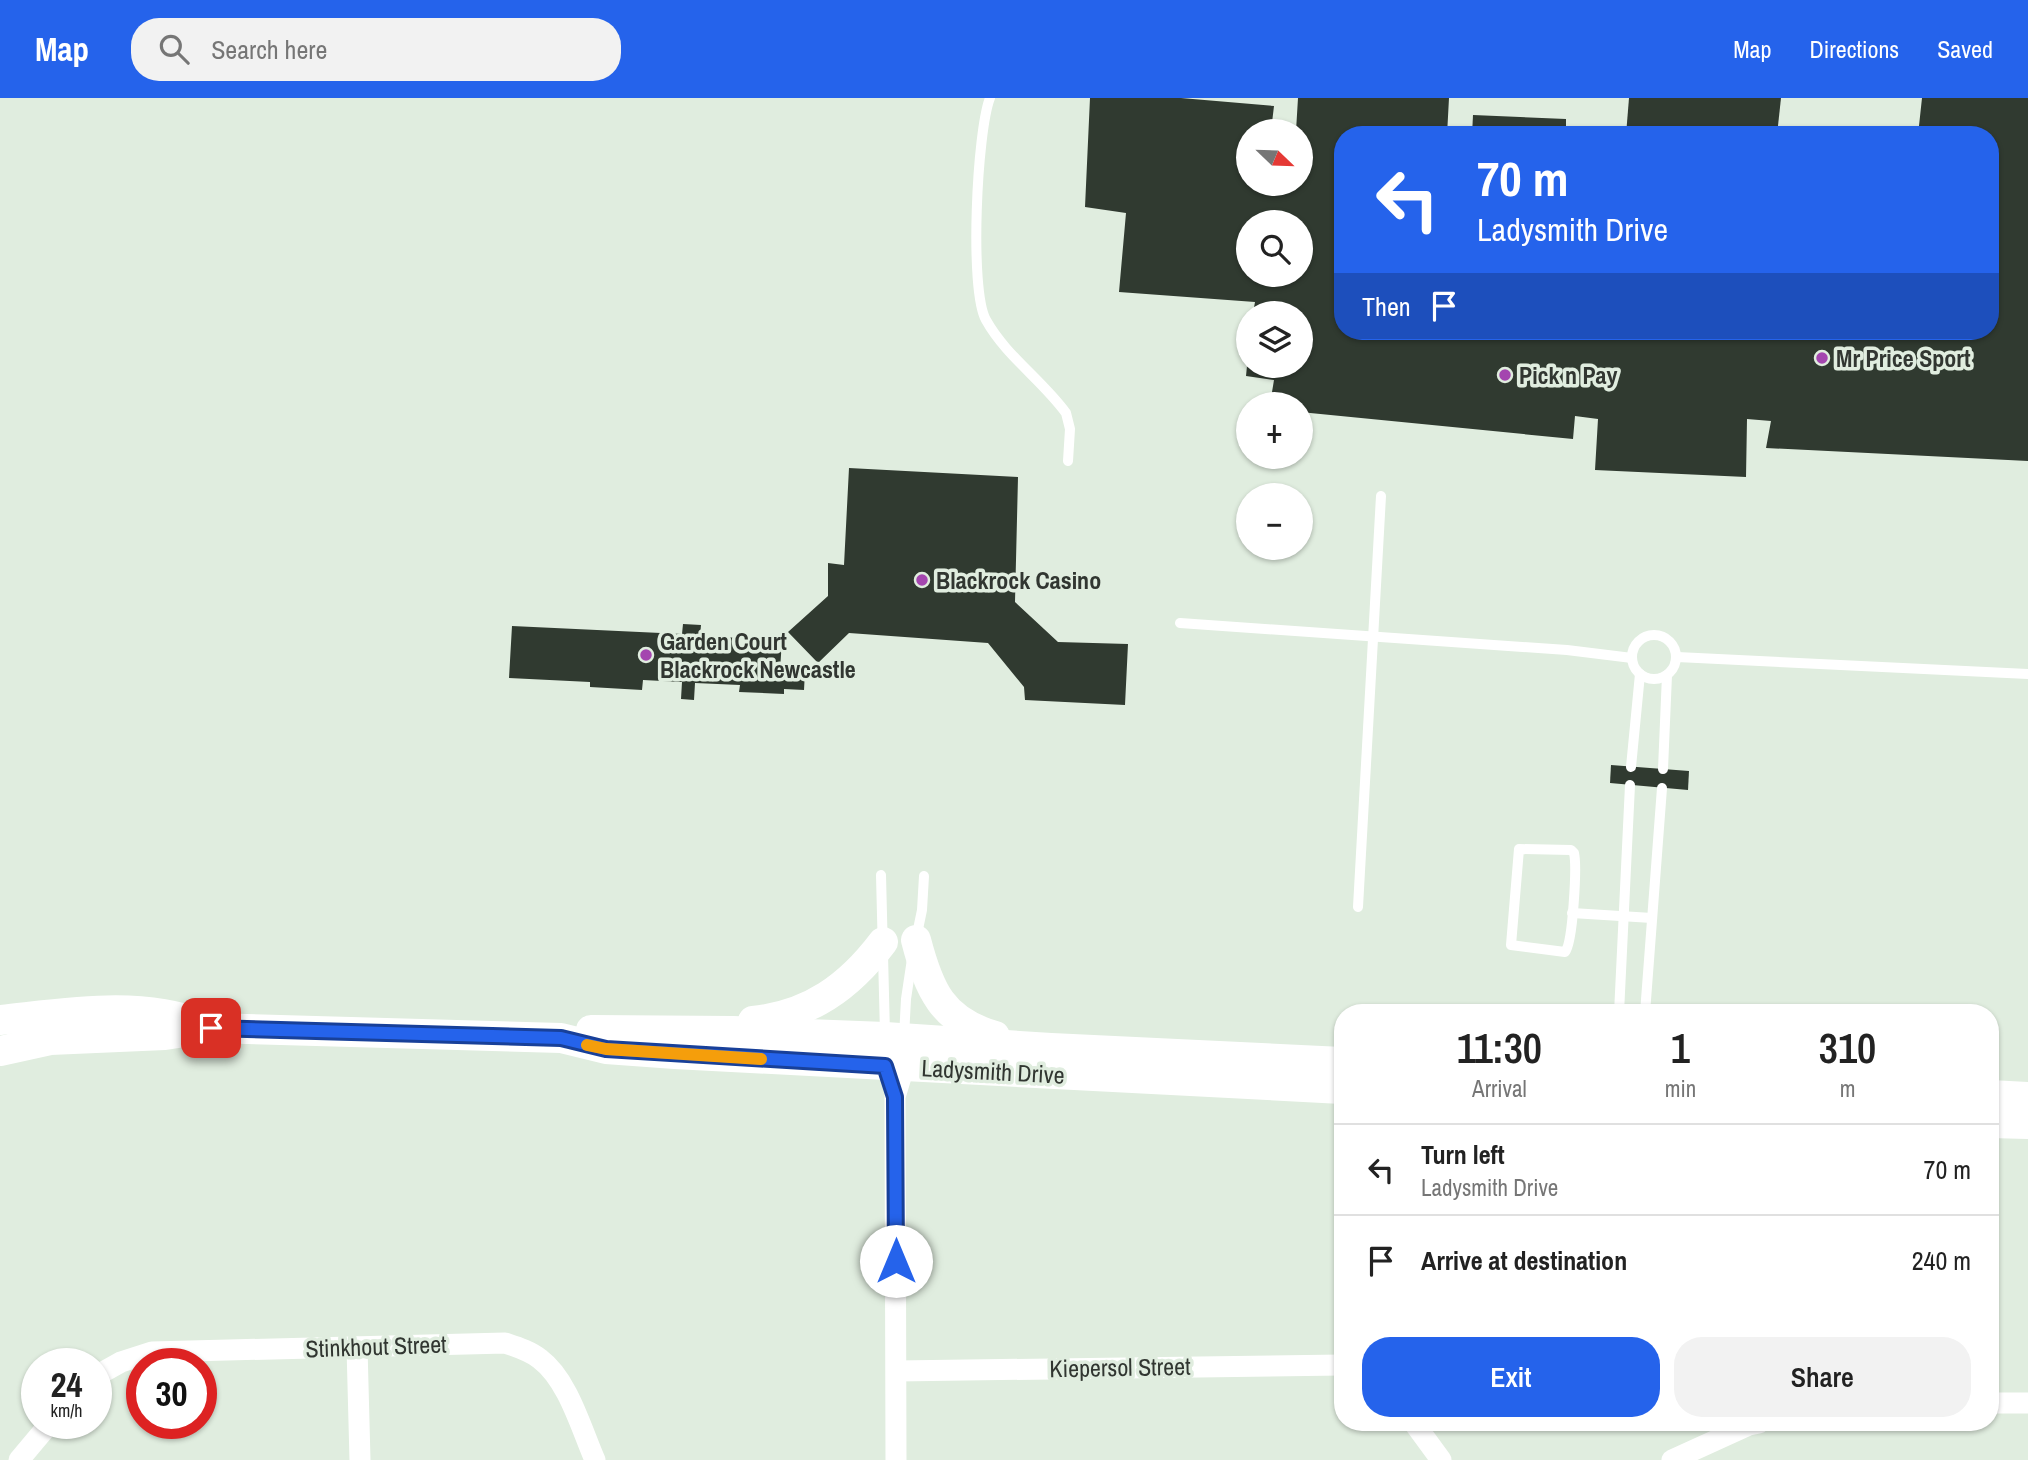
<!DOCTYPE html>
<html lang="en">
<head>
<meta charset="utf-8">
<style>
	:root { --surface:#fff; --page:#f2f2f2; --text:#222; --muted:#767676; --line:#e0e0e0; --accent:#2563eb }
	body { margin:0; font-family:"Archivo Narrow",sans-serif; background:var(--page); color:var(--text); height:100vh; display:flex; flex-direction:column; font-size:26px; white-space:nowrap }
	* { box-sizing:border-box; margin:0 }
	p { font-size:23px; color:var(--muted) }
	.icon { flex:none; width:38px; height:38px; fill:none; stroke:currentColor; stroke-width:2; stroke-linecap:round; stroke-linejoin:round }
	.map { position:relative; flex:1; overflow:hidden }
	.side { position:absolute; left:1334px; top:906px; width:665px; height:427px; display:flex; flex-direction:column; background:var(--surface); border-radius:28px; box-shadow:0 2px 5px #0004 }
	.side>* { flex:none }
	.top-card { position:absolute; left:1334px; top:28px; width:665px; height:214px; border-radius:28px; box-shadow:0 2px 5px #0004; background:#2563eb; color:#fff; overflow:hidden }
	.needle { width:46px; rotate:113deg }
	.tools { position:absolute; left:1236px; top:21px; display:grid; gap:14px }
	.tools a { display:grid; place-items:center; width:77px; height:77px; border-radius:50%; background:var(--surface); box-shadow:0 2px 5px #0004; font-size:35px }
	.speed { position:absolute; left:21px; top:1250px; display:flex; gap:14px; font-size:35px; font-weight:700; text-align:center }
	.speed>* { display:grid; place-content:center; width:91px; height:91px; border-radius:50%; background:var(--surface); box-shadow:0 2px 5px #0004; line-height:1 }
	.speed small { font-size:18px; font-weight:400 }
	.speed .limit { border:10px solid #d22; background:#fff; color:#111 }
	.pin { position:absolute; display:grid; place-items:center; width:60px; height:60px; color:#fff; margin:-30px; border-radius:14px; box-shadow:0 4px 10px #0006 }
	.me { position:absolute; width:77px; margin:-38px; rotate:0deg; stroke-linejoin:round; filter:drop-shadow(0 0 5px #0008) }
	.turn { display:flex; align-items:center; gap:24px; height:147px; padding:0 28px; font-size:32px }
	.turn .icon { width:91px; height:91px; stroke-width:2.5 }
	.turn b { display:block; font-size:49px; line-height:60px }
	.then { display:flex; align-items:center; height:66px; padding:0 28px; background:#0003; gap:14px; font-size:26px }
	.eta { display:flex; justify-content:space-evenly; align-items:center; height:119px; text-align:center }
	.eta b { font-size:42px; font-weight:600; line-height:49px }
	.action { display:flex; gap:14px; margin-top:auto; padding:14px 28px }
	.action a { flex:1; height:80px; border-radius:28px; background:var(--accent); color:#fff; font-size:28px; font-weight:600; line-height:80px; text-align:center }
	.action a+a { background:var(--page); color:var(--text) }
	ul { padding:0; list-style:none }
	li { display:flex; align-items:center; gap:21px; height:91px; padding:0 28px; border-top:2px solid var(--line) }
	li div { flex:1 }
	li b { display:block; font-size:26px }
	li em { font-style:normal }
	header { display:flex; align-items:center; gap:42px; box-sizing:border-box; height:98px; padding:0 35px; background:var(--accent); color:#fff }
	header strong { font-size:33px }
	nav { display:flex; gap:38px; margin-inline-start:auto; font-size:24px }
	.search { width:490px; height:63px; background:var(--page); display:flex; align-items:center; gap:18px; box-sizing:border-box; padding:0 24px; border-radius:28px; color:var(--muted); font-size:26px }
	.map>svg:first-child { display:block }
	.building { fill:#303a30; fill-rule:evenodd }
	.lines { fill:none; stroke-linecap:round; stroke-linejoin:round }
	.lane { stroke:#fff; stroke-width:10 }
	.street { stroke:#fff; stroke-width:21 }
	.secondary { stroke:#fff; stroke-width:30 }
	.route-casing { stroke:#184099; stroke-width:18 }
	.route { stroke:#2563eb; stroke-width:12 }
	.slow { stroke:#f59e0b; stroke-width:12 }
	.poi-dot { fill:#a446af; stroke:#e0eddf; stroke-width:2.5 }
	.labels { text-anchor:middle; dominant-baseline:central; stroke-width:7; stroke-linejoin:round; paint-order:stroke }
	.poi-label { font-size:24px; font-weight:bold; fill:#313631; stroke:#e0eddf; text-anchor:start }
	.street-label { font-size:24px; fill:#313631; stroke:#e0eddf }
</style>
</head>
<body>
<header>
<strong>Map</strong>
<div class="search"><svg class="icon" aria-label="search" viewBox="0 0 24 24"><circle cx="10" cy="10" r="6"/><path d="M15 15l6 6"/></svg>Search here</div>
<nav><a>Map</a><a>Directions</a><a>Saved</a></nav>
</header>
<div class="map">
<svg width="2028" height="1362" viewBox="0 0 2028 1362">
	<rect width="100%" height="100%" fill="#e0eddf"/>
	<g class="building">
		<path d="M1090,0H1181L1274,8L1271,33H1248V86H1300V33H1296L1298,0H1449L1447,37H1342V233H1990V37H1918L1922,0H2028V363L1766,350L1771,323L1747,321L1746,379L1595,372L1598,321L1575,318L1573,341L1300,314V306H1270L1274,282L1246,278L1247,268H1300V215H1253L1255,204L1119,194L1126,115L1085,109ZM1248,124H1300V177H1248Z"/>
		<path d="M1629,0H1781L1777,37H1626Z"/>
		<path d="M1473,17L1566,21V37H1472Z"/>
		<path d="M849,370L1018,379L1015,504L1058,544L1128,546L1125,607L1025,602L1024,589L988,545L849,535L818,565L788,534L828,498V465L844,467Z"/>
		<path d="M683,526L701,527L700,538L782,542L780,572L805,573L804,592L784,591V596L739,594L740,587L695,585L694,602L681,601L682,584L643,582L642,592L590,589V584L509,580L512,528L682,536Z"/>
		<path d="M1611,667L1689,673L1688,692L1610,685Z"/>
	</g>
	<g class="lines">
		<g class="lane">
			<path d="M990,0C977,33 969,192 986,222C1006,258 1042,282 1066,315L1070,331L1068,363"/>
			<path d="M1180,525L1567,552L1632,560"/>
			<circle cx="1654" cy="559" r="22"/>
			<path d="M1677,559L2028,576"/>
			<path d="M1631,669L1640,576"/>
			<path d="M1663,671L1667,577"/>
			<path d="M1519,751L1571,752L1574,755C1577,768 1573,845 1565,854L1511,847Z"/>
			<path d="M881,777L885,936"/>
			<path d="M1358,809L1381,398"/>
			<path d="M1572,815L1652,820"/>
			<path d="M916,841L922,812L924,778"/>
			<path d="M1619,915L1630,687"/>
			<path d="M1645,915L1662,690"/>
			<path d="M904,939L906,901L912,861"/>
		</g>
		<g class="street">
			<path d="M357,1249L360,1362"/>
			<path d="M897,1273L1342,1267"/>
			<path d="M96,1278L121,1264L152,1254L505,1245C517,1249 530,1253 540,1261C568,1282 581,1330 595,1362"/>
			<path d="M1990,1305H2028"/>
			<path d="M1414,1325L1441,1362"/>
			<path d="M19,1362L50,1325"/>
			<path d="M896,1362L895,999L904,969V956"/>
			<path d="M1672,1362L1749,1327L1759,1325"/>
		</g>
		<g class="secondary">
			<path d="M916,842C929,892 942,923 995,938"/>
			<path d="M0,922C67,915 139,902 204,927"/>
			<path d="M753,923C810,917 849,889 883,844"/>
			<path d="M591,932L733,933L885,939L1051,950L1342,964"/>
			<path d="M0,953L50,942L165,937L211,930L561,940L606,951L675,956L1342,991"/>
			<path d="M1990,997L2028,999"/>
			<path d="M1990,1025L2028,1026"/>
		</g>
	</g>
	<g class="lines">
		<defs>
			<path id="route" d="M211,930L561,940L606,951L885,968L895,999L896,1163"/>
		</defs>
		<use href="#route" class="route-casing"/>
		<use href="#route" class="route"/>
		<path class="slow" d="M587,947L606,951L761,961"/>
	</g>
	<g class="poi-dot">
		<circle cx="1822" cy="260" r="7"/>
		<circle cx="1505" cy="277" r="7"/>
		<circle cx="922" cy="482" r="7"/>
		<circle cx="646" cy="557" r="7"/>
	</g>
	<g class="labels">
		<g class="poi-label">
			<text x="1836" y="260">Mr Price Sport</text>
			<text x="1519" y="277">Pick n Pay</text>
			<text x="936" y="482">Blackrock Casino</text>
			<text x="660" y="543">Garden Court<tspan x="660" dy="28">Blackrock Newcastle</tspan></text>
		</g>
		<g class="street-label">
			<text transform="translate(993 973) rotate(3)">Ladysmith Drive</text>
			<text transform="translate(376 1248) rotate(-2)">Stinkhout Street</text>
			<text transform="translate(1120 1269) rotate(-1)">Kiepersol Street</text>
		</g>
	</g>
</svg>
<div class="tools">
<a><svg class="needle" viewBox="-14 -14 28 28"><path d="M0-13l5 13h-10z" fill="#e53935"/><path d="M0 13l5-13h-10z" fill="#767676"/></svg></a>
<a><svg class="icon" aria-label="search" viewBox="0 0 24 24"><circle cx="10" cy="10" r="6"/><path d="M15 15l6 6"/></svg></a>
<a><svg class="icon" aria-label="layers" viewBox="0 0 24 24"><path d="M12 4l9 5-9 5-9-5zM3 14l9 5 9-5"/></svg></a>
<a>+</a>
<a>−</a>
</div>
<div class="speed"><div>24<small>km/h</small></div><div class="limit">30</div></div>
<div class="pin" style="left:211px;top:930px;background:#d93025"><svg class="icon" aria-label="arrive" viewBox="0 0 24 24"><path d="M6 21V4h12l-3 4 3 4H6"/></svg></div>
<svg class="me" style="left:896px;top:1163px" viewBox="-20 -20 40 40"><circle r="19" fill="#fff"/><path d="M0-13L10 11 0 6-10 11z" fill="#2563eb"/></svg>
<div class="top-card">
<div class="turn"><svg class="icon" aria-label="left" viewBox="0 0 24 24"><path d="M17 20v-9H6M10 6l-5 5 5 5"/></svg><div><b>70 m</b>Ladysmith Drive</div></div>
<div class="then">Then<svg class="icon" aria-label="arrive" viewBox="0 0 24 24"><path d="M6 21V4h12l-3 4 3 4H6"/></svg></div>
</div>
<section class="side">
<div class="eta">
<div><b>11:30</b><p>Arrival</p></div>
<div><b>1</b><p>min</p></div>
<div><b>310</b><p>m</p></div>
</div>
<ul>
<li><svg class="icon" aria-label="left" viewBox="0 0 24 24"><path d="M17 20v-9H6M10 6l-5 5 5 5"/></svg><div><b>Turn left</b><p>Ladysmith Drive</p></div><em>70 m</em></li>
<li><svg class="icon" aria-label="arrive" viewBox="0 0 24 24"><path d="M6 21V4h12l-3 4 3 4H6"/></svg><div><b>Arrive at destination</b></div><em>240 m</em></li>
</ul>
<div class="action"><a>Exit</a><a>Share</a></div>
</section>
</div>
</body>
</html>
